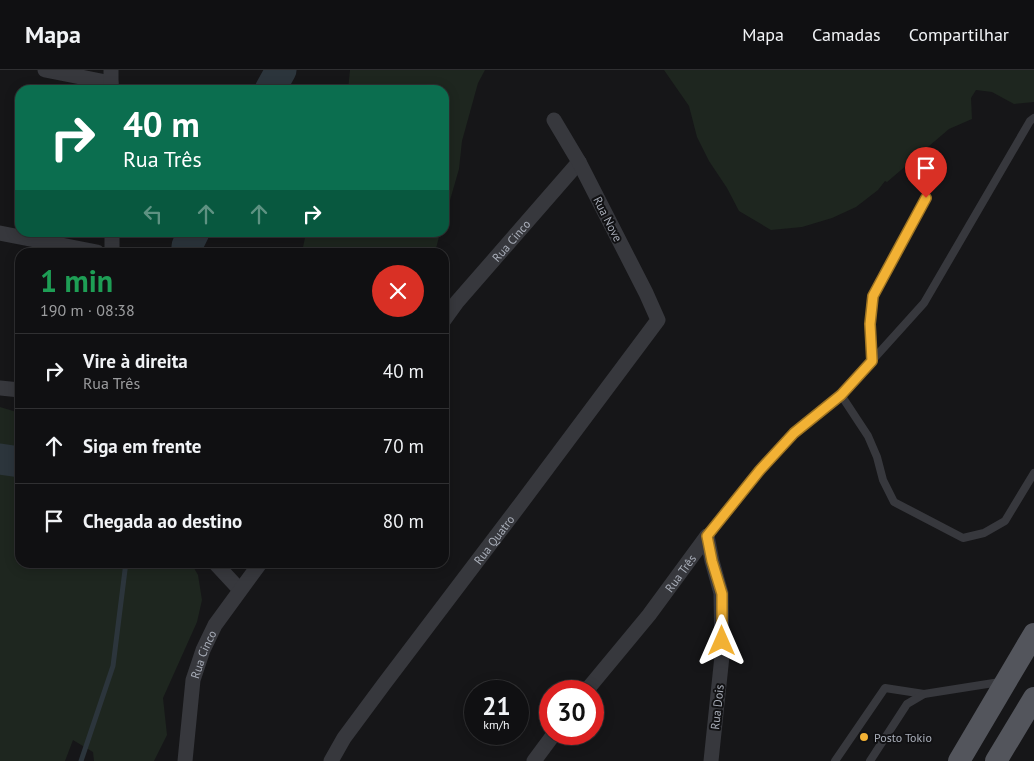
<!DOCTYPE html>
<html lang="pt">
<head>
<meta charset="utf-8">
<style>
	:root { --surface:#101012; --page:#19191b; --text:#f1f3f6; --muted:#9c9d9f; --line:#303032 }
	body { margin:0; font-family:"PT Sans",sans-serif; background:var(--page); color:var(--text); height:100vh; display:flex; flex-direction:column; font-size:19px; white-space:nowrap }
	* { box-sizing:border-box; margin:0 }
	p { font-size:16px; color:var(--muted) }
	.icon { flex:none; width:28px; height:28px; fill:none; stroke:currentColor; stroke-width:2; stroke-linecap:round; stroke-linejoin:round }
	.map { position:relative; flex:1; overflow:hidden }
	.side { position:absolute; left:15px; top:178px; width:434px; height:320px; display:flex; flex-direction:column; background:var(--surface); border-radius:15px; box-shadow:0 2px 12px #0003,0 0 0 1px var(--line) }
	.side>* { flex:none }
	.guide { position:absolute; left:15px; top:15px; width:434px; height:152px; border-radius:15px; box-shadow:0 2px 12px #0003,0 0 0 1px var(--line); background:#0b6e4f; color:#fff; overflow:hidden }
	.speed { position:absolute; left:464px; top:610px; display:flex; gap:10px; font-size:25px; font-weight:700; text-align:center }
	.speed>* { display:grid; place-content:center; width:65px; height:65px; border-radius:50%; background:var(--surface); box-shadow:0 2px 12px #0003,0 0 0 1px var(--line); line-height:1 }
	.speed small { font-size:12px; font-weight:400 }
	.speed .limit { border:8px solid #d22; background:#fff; color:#111 }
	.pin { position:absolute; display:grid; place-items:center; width:42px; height:42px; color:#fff; margin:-51px -21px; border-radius:50% 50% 50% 0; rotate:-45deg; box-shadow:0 0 5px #0007 }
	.pin .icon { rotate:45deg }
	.me { position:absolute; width:55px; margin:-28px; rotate:0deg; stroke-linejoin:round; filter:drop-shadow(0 0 4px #0008) }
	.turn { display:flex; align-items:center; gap:18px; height:105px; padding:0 25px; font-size:22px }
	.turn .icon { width:65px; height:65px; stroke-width:2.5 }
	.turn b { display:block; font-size:35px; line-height:42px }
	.lanes { display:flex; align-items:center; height:48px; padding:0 25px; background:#0003; justify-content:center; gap:25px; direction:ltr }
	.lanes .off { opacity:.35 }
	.round { display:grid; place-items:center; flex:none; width:52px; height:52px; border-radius:26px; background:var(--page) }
	.summary { display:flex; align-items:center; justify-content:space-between; height:85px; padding:0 25px }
	h1 { font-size:30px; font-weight:800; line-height:38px; color:#1e9e55 }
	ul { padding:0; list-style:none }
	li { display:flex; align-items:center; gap:15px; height:75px; padding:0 25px; border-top:1px solid var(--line) }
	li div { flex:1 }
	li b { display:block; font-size:19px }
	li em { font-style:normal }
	header { display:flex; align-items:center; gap:30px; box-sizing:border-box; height:70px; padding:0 25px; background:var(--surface); border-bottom:1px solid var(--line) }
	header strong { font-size:24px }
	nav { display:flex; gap:28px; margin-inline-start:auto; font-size:18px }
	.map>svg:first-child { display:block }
	.green { fill:#1e261f }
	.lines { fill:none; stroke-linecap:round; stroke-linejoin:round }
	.stream { stroke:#2c353c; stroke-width:5 }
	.river { stroke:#2c353c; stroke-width:31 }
	.service { stroke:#37383d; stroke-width:8 }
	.minor { stroke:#37383d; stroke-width:15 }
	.primary { stroke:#53555c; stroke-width:22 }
	.route-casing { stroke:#9d7322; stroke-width:12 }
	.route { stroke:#f2b134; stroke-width:9 }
	.poi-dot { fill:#f2b134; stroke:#111113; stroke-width:2 }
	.labels { text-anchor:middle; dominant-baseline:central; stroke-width:4; stroke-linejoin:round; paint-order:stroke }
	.street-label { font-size:12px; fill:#a8adb8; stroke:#111113 }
	.poi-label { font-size:12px; fill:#a8adb8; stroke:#111113; text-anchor:start }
</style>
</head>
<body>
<header>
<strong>Mapa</strong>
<nav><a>Mapa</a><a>Camadas</a><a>Compartilhar</a></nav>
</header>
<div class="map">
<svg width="1034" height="691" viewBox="0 0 1034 691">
	<rect width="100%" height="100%" fill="#161618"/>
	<g class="green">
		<path d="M350,0H485L478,13L462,71L459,99L444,151V20H348Z"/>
		<path d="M664,0H1034V32L1014,34L992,22L976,20L971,28L972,49L949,59L887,112L885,111L878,120L856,137L832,148L802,157L771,160L739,141L727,118L709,91L697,67L689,36Z"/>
		<path d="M306,163V162L440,163L435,182H302Z"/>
		<path d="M0,337L20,343V492L191,493L198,505L202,530L197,552L163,628L167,665L154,691H94L93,682L73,670L65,691H0Z"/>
	</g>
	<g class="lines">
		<path class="stream" d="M81,691L113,596L126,492"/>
		<g class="river">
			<path d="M270,20L281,0"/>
			<path d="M187,182V176L194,162"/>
			<path d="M0,389L20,392"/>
		</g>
		<g class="service">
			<path d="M872,291L870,253L873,227L926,128"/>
			<path d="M841,325L868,366L877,387L883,410L894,432L963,468L984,463L1005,451L1034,403"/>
			<path d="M707,466L760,399L794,363L841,325L924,233L1030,51L1034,48"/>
			<path d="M835,691L885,618L924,624"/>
			<path d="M870,691L907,634L924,624L1000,612"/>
		</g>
		<g class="minor">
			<path d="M45,0L111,13"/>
			<path d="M111,20V0"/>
			<path d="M112,162V182"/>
			<path d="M0,163L97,182"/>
			<path id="s1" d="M444,250L457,232L579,92"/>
			<path d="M0,318L20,320"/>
			<path d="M707,466L712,491L721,523L722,586L711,691"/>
			<path d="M214,492L240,520"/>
			<path id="s2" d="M586,621L649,545L707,466"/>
			<path id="s3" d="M185,691L193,610L203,580L215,555L261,492"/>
			<path id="s4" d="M331,691L344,668L384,614L522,432L658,250L646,223L579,92L554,50"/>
			<path d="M534,691L554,664"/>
		</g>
		<g class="primary">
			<path d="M959,691L1034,564"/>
			<path d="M996,691L1034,628"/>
		</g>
	</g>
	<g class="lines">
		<defs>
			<path id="route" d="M722,571V524L712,491L707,466L760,400L794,363L841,325L872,291L870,254L873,226L926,128"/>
		</defs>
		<use href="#route" class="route-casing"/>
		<use href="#route" class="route"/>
	</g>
	<circle class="poi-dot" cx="864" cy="667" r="5"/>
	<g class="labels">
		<g class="street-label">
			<text transform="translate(608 149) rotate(63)">Rua Nove</text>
			<text stroke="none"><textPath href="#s1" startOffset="104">Rua Cinco</textPath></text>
			<text stroke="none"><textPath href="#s4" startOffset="275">Rua Quatro</textPath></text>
			<text stroke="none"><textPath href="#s2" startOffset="151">Rua Três</textPath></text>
			<text stroke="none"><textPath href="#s3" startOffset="109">Rua Cinco</textPath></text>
			<text transform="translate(717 637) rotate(-84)">Rua Dois</text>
		</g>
		<g class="poi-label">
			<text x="874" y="667">Posto Tokio</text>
		</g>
	</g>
</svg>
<div class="speed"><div>21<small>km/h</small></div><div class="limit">30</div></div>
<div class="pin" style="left:926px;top:128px;background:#d93025"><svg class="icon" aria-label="arrive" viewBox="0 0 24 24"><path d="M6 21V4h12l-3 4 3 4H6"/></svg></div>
<svg class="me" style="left:722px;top:571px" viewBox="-20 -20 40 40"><path d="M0-17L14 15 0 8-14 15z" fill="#f2b134" stroke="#fff" stroke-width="4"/></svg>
<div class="guide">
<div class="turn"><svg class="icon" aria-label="right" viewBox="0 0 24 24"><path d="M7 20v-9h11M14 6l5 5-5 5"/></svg><div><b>40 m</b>Rua Três</div></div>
<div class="lanes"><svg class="icon off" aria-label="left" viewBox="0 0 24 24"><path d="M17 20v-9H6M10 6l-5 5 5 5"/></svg><svg class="icon off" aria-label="ahead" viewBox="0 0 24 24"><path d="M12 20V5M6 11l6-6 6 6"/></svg><svg class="icon off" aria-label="ahead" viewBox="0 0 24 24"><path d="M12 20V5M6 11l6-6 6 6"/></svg><svg class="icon" aria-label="right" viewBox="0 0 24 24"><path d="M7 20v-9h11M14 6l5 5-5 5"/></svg></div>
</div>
<section class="side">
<div class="summary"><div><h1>1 min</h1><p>190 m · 08:38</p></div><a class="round" style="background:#d93025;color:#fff"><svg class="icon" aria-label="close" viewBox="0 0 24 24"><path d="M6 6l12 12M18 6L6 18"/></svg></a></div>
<ul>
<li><svg class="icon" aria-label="right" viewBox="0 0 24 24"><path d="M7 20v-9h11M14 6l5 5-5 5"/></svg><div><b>Vire à direita</b><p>Rua Três</p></div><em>40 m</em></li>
<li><svg class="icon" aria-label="ahead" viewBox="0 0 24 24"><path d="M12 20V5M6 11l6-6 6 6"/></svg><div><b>Siga em frente</b></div><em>70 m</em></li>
<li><svg class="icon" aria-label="arrive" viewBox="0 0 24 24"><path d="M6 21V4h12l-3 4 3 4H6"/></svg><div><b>Chegada ao destino</b></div><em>80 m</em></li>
</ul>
</section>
</div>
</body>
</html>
